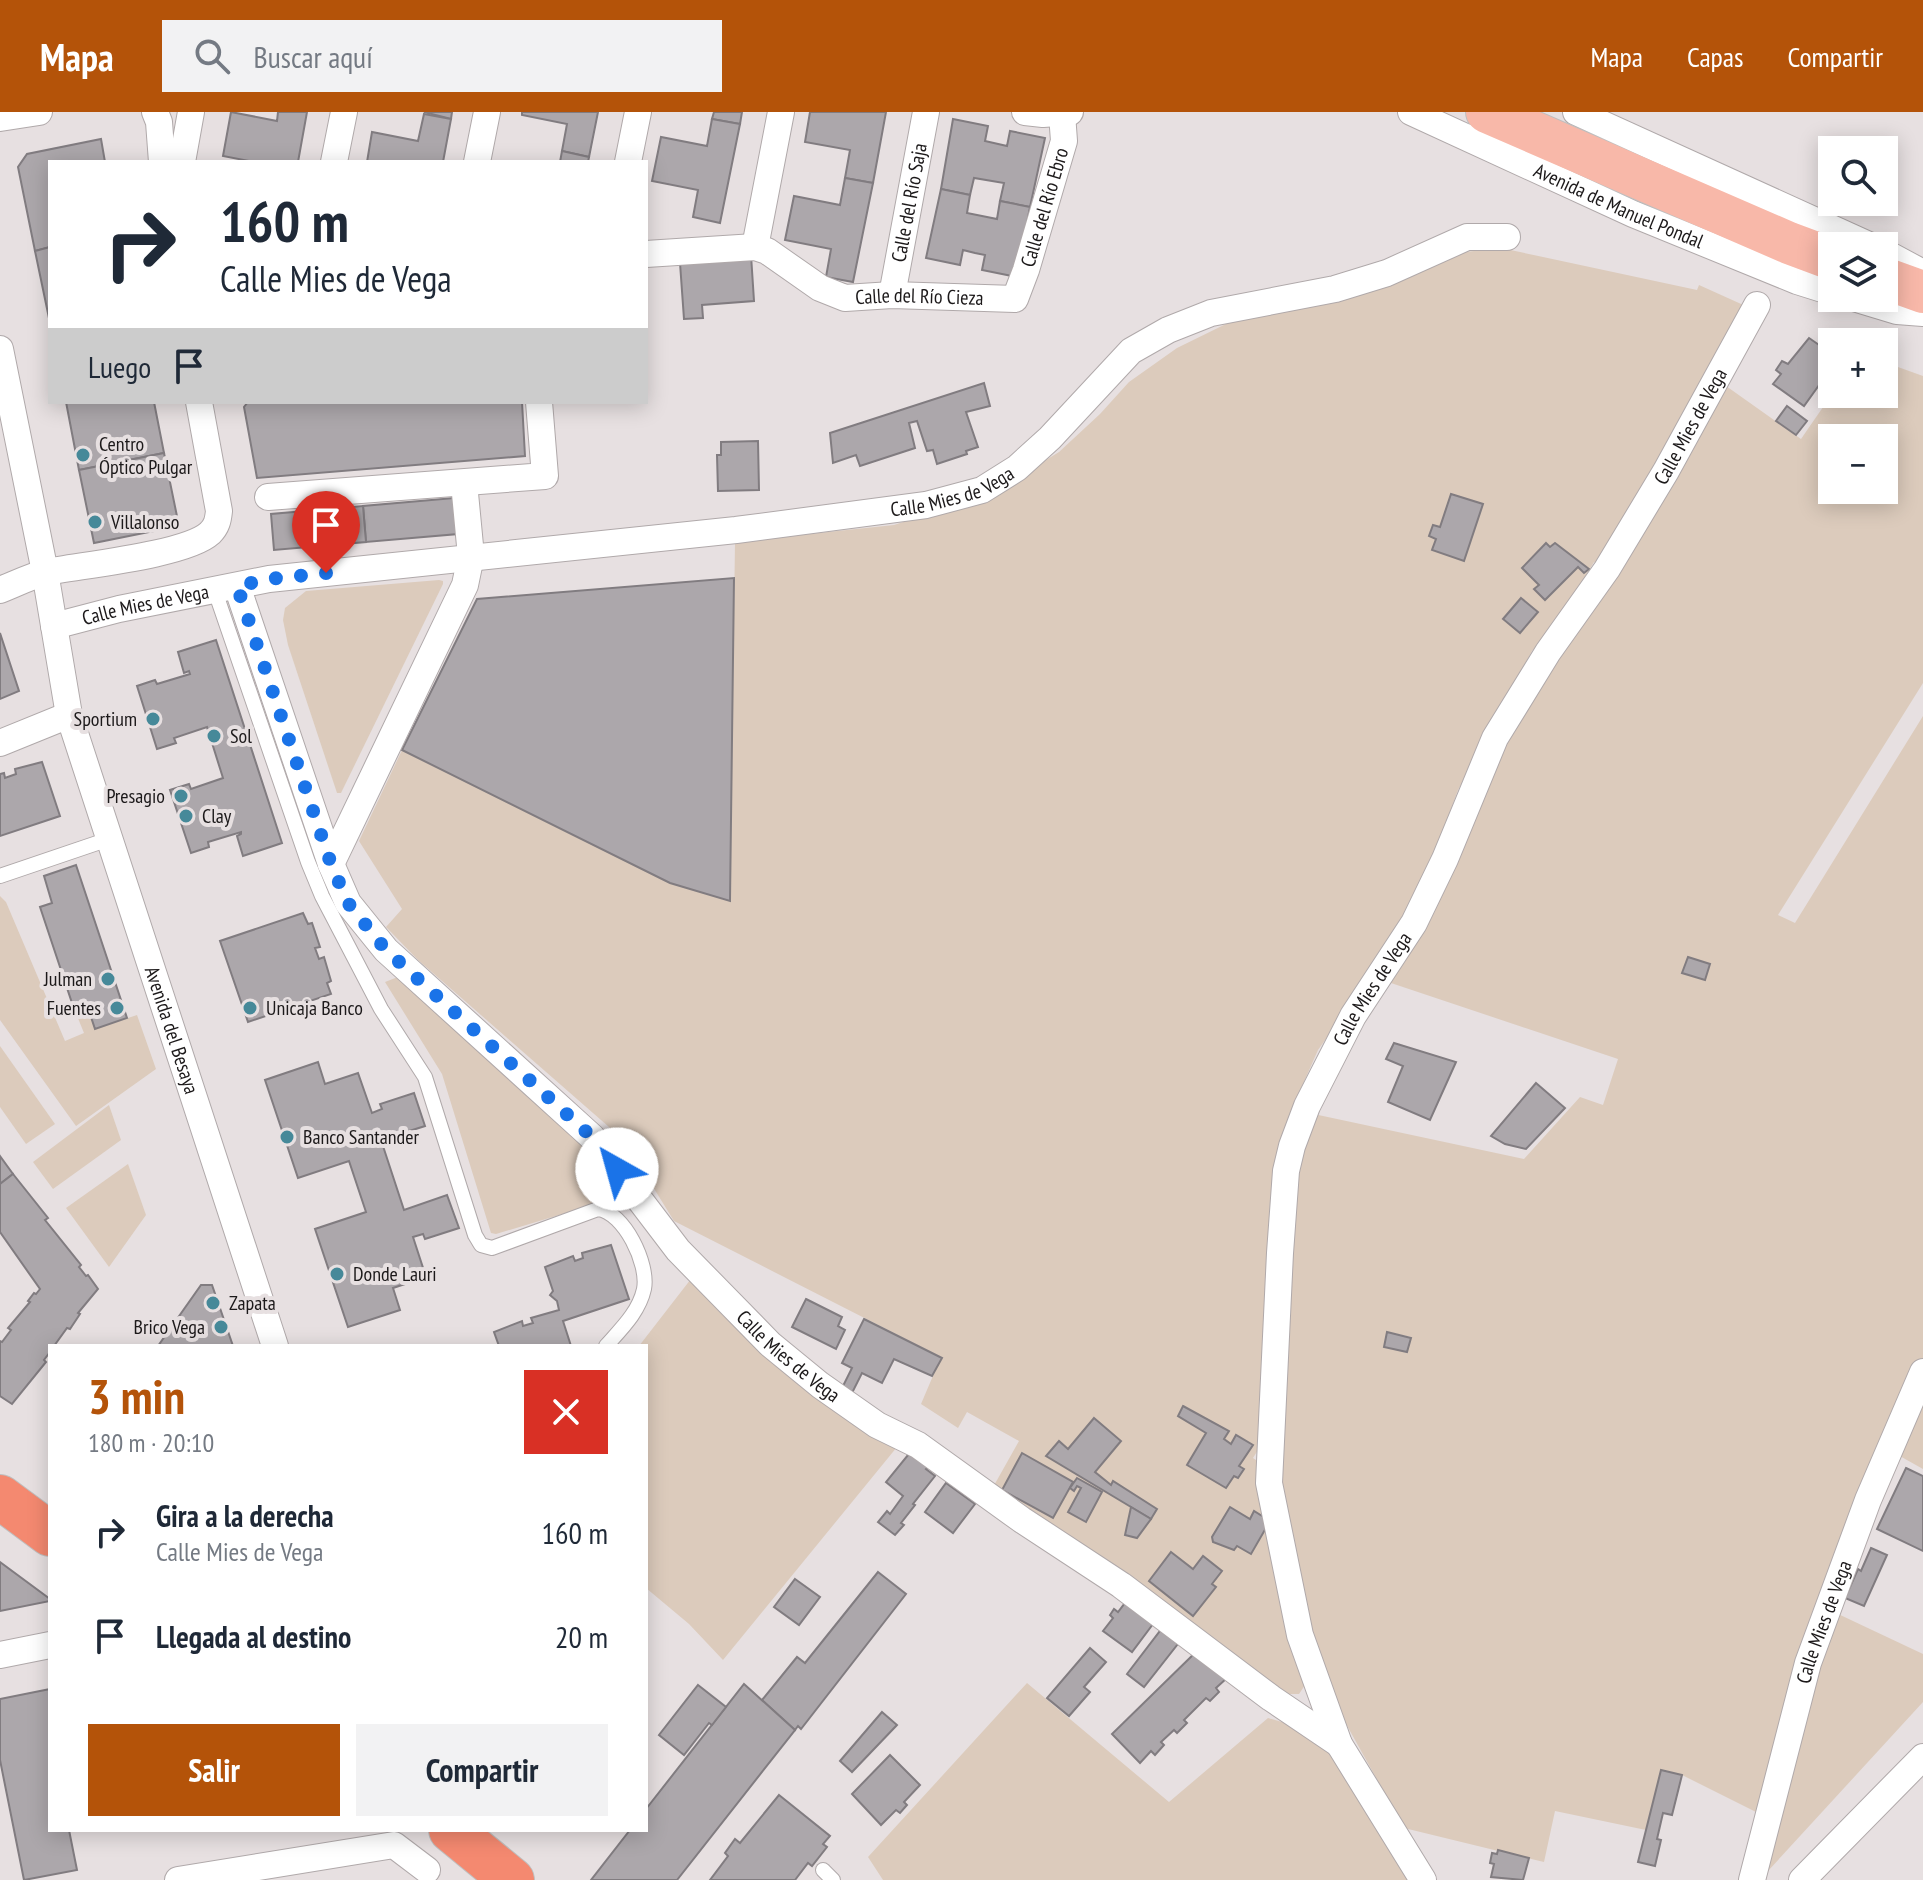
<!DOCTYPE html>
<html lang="es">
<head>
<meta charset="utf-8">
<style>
	:root { --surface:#fff; --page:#f2f2f3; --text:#1f2937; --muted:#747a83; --accent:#b45309 }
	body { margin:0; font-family:"PT Sans Narrow",sans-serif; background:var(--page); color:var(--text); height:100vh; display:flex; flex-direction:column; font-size:30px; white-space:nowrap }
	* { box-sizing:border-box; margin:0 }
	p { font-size:26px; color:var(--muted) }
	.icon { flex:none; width:44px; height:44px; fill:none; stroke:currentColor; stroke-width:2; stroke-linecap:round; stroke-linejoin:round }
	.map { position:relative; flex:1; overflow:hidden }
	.side { position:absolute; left:48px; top:1232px; width:600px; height:488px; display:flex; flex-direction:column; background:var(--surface); border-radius:0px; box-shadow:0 4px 20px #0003 }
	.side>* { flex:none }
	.banner { position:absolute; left:48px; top:48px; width:600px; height:244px; border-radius:0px; box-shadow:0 4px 20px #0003; background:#fff; color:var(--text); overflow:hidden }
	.fabs { position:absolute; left:1818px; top:24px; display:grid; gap:16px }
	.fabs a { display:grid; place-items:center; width:80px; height:80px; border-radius:0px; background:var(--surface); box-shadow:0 4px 20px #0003; font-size:40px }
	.pin { position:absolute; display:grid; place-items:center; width:68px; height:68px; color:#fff; margin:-82px -34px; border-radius:50% 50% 50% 0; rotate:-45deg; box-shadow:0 0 8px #0007 }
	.pin .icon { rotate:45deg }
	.me { position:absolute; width:88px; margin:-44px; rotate:322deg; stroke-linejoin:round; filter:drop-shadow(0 0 6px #0008) }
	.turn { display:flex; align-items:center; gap:28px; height:168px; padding:0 40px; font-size:36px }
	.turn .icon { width:104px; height:104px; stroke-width:2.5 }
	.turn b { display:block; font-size:56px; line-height:68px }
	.then { display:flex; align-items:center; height:76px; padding:0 40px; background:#0003; gap:16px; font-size:30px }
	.round { display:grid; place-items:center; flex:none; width:84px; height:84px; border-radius:0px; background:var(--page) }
	.headline { display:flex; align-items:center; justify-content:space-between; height:136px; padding:0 40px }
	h1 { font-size:48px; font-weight:800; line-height:60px; color:var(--accent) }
	.action { display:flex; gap:16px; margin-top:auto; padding:16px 40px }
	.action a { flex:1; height:92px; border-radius:0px; background:var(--accent); color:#fff; font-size:32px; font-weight:800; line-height:92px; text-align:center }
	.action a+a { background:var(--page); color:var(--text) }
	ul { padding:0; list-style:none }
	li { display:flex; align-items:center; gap:24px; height:104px; padding:0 40px }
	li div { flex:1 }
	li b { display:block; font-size:30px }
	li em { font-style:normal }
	header { display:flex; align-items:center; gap:48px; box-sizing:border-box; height:112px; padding:0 40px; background:var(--accent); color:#fff }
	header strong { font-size:38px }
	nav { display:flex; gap:44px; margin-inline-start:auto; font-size:28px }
	.search { width:560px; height:72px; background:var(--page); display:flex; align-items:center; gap:20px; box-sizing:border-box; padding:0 28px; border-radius:0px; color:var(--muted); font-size:30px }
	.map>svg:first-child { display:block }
	.green { fill:#dccbbc; fill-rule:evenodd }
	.building { fill:#aca7ab; stroke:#817c80; stroke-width:2 }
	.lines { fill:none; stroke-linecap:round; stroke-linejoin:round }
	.lane-casing { stroke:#b0a9aa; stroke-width:16 }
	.street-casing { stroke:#b0a9aa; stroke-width:28 }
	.primary-casing { stroke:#bfbfbf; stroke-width:44 }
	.highway-casing { stroke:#bfbfbf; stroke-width:46 }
	.lane { stroke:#fff; stroke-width:14 }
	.street { stroke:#fff; stroke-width:26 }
	.primary { stroke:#f8b8a9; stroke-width:42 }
	.highway { stroke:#f48970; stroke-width:44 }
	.route { stroke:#1a73e8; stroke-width:14; stroke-dasharray:0 25.2 }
	.poi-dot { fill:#468999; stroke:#e7e0e1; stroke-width:3 }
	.labels { text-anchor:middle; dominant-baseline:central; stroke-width:8; stroke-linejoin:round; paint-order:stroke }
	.street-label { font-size:20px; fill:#1c191a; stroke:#e7e0e1 }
	.poi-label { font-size:20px; fill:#1c191a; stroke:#e7e0e1; text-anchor:start }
</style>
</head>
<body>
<header>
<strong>Mapa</strong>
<div class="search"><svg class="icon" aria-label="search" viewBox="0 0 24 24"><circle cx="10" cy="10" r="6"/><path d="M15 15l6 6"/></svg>Buscar aquí</div>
<nav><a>Mapa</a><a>Capas</a><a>Compartir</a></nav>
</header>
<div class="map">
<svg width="1923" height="1768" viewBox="0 0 1923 1768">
	<rect width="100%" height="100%" fill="#e7e0e1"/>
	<g class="green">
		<path d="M1501,136L1697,178L1699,173L1750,196L1599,453L1594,450L1552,519L1532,539L1458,678L1428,759L1396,828L1318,938L1292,997L1278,1039L1270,1089L1258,1338L1253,1346L1262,1352L1307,1570L1299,1582H1289L1267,1570L1204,1519L992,1377L1019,1329L967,1300L958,1316L921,1292L941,1245L674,1109L640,1054L609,1015L418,848L386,815L402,797L359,729L402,638L670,771L730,788L735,430L894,413L974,387L1012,369L1059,340L1100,302L1129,270L1177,236L1230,210L1465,140ZM1131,1395L1151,1407L1137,1426L1125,1423Z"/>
		<path d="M1884,250L1923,264V571L1778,803L1795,811L1923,604V1248L1760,1702L1682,1663L1661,1658L1646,1718L1555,1699L1544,1750L1404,1716L1340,1601L1312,1533L1283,1388L1279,1329L1293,1051L1309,1001L1524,1047L1580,985L1603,993L1618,947L1385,869L1500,635L1719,269L1801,327L1832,282H1884ZM1832,326H1884V378H1832ZM1388,1220L1411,1225L1407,1240L1384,1235Z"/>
		<path d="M439,468L443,469V472L341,681H337L288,533L283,508L285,496L306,479Z"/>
		<path d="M0,784L6,790L65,929L84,921L73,894L86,890L95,917L137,903L156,957L76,1014L0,908Z"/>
		<path d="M403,863L577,1029L614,1072L602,1090L496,1122L491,1121L442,962L385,870Z"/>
		<path d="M0,934L55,1012L26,1032L0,995Z"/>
		<path d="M109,993L121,1028L53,1077L33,1050Z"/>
		<path d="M128,1052L146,1103L109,1155L66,1096Z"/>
		<path d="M694,1163L897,1335L723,1548L689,1512L646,1476V1234H639Z"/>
		<path d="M1923,1285V1357L1898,1343Z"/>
		<path d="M1836,1501L1923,1542V1590L1768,1759L1764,1757V1747Z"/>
		<path d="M1027,1571L1169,1690L1268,1606L1299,1615L1329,1638L1416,1768H883L868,1745Z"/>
	</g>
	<g class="building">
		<path d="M231,0L277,9L278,0H307L298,50H254L223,44Z"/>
		<path d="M424,0H452L451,7Z"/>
		<path d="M522,0H598L589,45L562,39L567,12L522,3Z"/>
		<path d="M714,0H742L740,12L712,7Z"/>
		<path d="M810,0H886L873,71L845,66L850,38L805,30Z"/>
		<path d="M424,2L451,7L443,50H367L372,20L418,29Z"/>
		<path d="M712,7L740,12L720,111L693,105L698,78L652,69L661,25L707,34Z"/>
		<path d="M953,7L988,14L985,29L1007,34L1010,19L1045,26L1030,95L1000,89L1004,71L974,66L970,83L941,77Z"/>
		<path d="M101,27L105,50H50V135L35,139L18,55L27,42Z"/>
		<path d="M562,39L589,45L588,50H560Z"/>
		<path d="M845,66L873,71L853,170L826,165L831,137L785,128L794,84L840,93Z"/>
		<path d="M941,77L970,83L967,101L997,107L1000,89L1030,95L1017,165L982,158L985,143L975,141L963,138L960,153L926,146Z"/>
		<path d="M50,135V211L35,139Z"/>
		<path d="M751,143L754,189L702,193L703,206L684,207L680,151Z"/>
		<path d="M1809,226L1832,242V255L1804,294L1773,272L1781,262L1776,258L1782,249L1788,252Z"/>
		<path d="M984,271L990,294L966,300L978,335L966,339L967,342L937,352L933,338L927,339L917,309L909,311L915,336L860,354L856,343L833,351L830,321Z"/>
		<path d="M66,290H154L164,341L79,358Z"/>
		<path d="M248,290H522L525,344L257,366L244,295Z"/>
		<path d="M1787,294L1807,309L1796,323L1776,309Z"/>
		<path d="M758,329L759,378L718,379L717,343H721V330Z"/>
		<path d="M164,341L179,414L94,431L79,358Z"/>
		<path d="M1451,382L1483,392L1464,449L1432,438L1436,427L1429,424L1433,413L1440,415Z"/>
		<path d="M454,386L458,422L366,430L363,394Z"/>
		<path d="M363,394L366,430L274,438L271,402Z"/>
		<path d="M1546,431L1550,435L1555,431L1589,457L1584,461L1578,455L1545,488L1534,477L1539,473L1522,456Z"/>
		<path d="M734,466L730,789L670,771L402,638L477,487Z"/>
		<path d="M1521,486L1538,500L1520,521L1503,507Z"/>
		<path d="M0,521L19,579L0,587Z"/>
		<path d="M216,528L282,731L243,744L237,724L241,722V720L208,730L209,735L191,741L170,678L189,672L191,677L223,666L207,615L174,626L176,631L157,637L137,574L155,568L157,572L190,562L189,559L184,561L178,540Z"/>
		<path d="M42,650L60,704L0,724V662L4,661L5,666L16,662L15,657Z"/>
		<path d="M76,753L127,906L95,917L86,890L73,894L40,795L52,791L44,764Z"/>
		<path d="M303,801L308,812L312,811L320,835L315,836L319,847L324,845L331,869L327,871L331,882L248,910L220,829Z"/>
		<path d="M1688,845L1710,852L1705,868L1682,861Z"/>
		<path d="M1394,931L1456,950L1430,1008L1388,990L1403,954L1386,947Z"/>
		<path d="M318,950L325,972L358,961L372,1001L382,997L380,992L414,981L425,1014L381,1028L404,1098L447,1083L459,1116L425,1127L423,1122L413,1125L426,1165L393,1176L400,1198L348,1215L315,1117L366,1100L349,1049L298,1066L265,968Z"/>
		<path d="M1536,971L1565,996L1526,1037L1505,1032L1491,1024Z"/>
		<path d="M0,1044L13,1062L0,1072Z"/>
		<path d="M13,1062L48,1106L45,1108L81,1153L79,1155L86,1164L88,1163L98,1177L78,1201L80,1202L70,1217L67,1216L54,1234H50V1240L44,1248L46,1250L12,1292L0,1284V1229L2,1230L11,1218L8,1216L30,1190L28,1189L34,1181L36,1182L40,1177L0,1120V1072Z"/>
		<path d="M611,1133L629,1187L563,1209L571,1234H499L494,1220L522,1209L523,1214L533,1211L531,1206L559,1198L557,1189L550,1183L553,1179L545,1155L573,1144L575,1149L583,1146L582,1141Z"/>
		<path d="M201,1173H212L233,1234H158Z"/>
		<path d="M806,1187L842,1205L838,1214L845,1218L836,1237L792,1215Z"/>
		<path d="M864,1207L942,1246L932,1264L894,1247L882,1271L862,1261L852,1281L842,1276L852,1256L842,1251Z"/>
		<path d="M1387,1220L1411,1226L1407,1240L1384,1235Z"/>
		<path d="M1183,1294L1229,1319L1224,1327L1231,1332L1236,1323L1253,1333L1239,1354L1244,1357L1238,1366L1234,1364L1226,1376L1187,1353L1206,1321L1178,1304Z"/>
		<path d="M1094,1306L1121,1329L1095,1360L1111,1373L1113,1369L1157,1397L1151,1407L1046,1344L1059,1329L1068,1337Z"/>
		<path d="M916,1337L932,1350L926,1357L935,1364L913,1392L915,1393L901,1411L904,1413L895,1423L878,1410L887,1399L890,1402L903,1384L886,1370L908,1343Z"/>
		<path d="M1022,1341L1073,1370L1053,1406L1002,1378Z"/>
		<path d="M1906,1356L1923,1364V1439L1877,1417Z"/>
		<path d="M1077,1366L1102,1380L1086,1410L1068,1400L1081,1376L1077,1374L1074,1379L1070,1376Z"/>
		<path d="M946,1371L975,1392L953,1421L925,1400Z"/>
		<path d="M1131,1395L1151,1407L1137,1426L1125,1423Z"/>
		<path d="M1230,1395L1250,1407L1254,1399L1270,1409L1251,1442L1237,1434L1234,1438L1213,1430L1212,1425Z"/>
		<path d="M1871,1436L1887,1443L1864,1494L1845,1486L1858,1457L1861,1459Z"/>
		<path d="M1171,1440L1193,1457L1203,1444L1222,1459L1212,1472L1216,1475L1193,1504L1149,1469Z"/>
		<path d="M0,1450L50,1487V1489L0,1499Z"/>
		<path d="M878,1460L906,1482L801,1617L798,1614L795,1618L762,1588L797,1545L805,1551Z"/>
		<path d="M795,1467L820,1485L799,1513L774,1495Z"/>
		<path d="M1128,1487L1156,1508L1132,1540L1103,1519L1113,1506L1110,1503L1114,1497L1118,1500Z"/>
		<path d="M1163,1515L1181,1528L1144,1575L1127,1562Z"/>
		<path d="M1090,1536L1106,1550L1084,1575L1090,1580L1069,1604L1047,1586Z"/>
		<path d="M1199,1537L1227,1566L1216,1576L1219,1580L1210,1589L1206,1586L1184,1608L1187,1611L1177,1621L1174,1618L1161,1630L1164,1633L1155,1643L1151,1639L1140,1651L1112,1622Z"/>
		<path d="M744,1572L795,1618L677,1768H591L630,1718H646V1697Z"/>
		<path d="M698,1573L726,1595L712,1613L709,1611L684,1643L659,1623Z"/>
		<path d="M50,1577V1718H69L77,1758L24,1768L0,1648V1587Z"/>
		<path d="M882,1600L897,1613L852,1660L840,1649Z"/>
		<path d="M890,1643L920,1673L904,1690L907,1693L900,1701L896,1698L881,1713L852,1682Z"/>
		<path d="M1661,1658L1682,1663L1672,1703L1663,1701L1657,1727L1661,1728L1655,1754L1638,1750Z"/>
		<path d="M779,1683L830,1724L823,1732L827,1735L812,1754L808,1751L795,1768H710L728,1744L725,1741L735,1727L740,1731Z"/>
		<path d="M1498,1738L1529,1746L1523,1768L1491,1765L1494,1752L1490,1751L1492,1741L1497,1742Z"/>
	</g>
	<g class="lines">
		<defs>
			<g id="lane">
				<path d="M215,479L308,750L322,784L381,897L425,965L475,1123L481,1133L492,1136L598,1097C624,1100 649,1152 644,1177C639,1200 621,1217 606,1234"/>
				<path d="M0,764L109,727"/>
				<path d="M823,1758L833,1768"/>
			</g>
			<g id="street">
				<path d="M155,0L159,10L162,50"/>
				<path d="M1025,0L1043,2L1070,0"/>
				<path id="s1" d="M1411,0L1633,102L1797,169L1832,180"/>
				<path d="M1576,0L1871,134"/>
				<path d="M0,6L39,0"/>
				<path d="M182,50L191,0"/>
				<path d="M334,50L344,0"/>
				<path d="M477,50L487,0"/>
				<path d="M628,50L638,0"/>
				<path d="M755,135L781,0"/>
				<path d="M1884,140L1923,161"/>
				<path id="s2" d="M646,142L755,135L767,139L820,176L845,186L892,183L1015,187L1026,158L1064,29L1062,2"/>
				<path id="s3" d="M892,183L926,0"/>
				<path d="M1854,186L1897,199L1923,201"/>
				<path id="s4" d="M0,237L45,460L69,603L275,1234"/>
				<path d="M268,385L545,364L539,290"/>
				<path id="s5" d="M237,474L331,752L348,791L386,838L592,1025L678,1138L770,1232L820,1273L877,1313L918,1333L1022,1408L1121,1473L1271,1586L1339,1632"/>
				<path d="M0,478C15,472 31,464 47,460C82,453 186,443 210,421C217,414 218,408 219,399L199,290"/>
				<path id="s6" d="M54,514L119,497L269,467L736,418L926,393L982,378L1017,356L1050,326L1131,239L1168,218L1211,201L1335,177L1387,161L1467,125H1507"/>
				<path d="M0,631L69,603"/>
				<path d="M331,752L465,473L471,444L464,371"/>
				<path d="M0,1543L50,1533"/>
				<path d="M178,1768L394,1733L427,1758"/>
				<path id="s7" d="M1423,1768L1339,1632L1300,1523L1269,1371L1280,1141L1286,1059L1292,1034L1307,994L1353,904L1414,811L1445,747L1495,626L1548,540L1607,457L1666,359L1757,193"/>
				<path id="s8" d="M1752,1768L1808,1551L1868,1388L1923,1260"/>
				<path d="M1802,1768L1923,1645"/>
			</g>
			<g id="primary">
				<path d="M1487,0L1789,131L1832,147"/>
				<path d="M1884,166L1923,180"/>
			</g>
			<g id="highway">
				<path d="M0,1385L50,1422"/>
				<path d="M451,1718L512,1768"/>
			</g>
		</defs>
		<use href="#lane" class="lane-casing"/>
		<use href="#street" class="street-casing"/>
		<use href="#primary" class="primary-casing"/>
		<use href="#highway" class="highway-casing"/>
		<use href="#lane" class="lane"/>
		<use href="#street" class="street"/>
		<use href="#primary" class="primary"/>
		<use href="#highway" class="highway"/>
	</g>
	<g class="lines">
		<path class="route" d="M326,461L269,467L237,474L331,752L348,791L386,838L592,1025L617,1057"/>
	</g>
	<g class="poi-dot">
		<circle cx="83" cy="343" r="8"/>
		<circle cx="95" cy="410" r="8"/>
		<circle cx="153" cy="607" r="8"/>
		<circle cx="214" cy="624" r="8"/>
		<circle cx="181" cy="684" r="8"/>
		<circle cx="186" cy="704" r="8"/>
		<circle cx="108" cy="867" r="8"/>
		<circle cx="117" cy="896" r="8"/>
		<circle cx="250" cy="896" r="8"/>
		<circle cx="287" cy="1025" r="8"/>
		<circle cx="337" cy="1162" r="8"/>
		<circle cx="213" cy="1191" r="8"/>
		<circle cx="221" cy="1215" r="8"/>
	</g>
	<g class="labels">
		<g class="street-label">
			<text stroke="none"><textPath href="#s3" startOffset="94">Calle del Río Saja</textPath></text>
			<text stroke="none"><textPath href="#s1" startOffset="228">Avenida de Manuel Pondal</textPath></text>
			<text stroke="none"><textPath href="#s2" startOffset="480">Calle del Río Ebro</textPath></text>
			<text stroke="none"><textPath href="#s2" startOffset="288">Calle del Río Cieza</textPath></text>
			<text stroke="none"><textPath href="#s7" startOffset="1594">Calle Mies de Vega</textPath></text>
			<text stroke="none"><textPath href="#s6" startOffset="910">Calle Mies de Vega</textPath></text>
			<text stroke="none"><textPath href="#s6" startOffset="94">Calle Mies de Vega</textPath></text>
			<text stroke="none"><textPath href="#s7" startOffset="946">Calle Mies de Vega</textPath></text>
			<text stroke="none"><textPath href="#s4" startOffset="704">Avenida del Besaya</textPath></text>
			<text stroke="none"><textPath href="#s5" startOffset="970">Calle Mies de Vega</textPath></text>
			<text stroke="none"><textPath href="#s8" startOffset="268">Calle Mies de Vega</textPath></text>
		</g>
		<g class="poi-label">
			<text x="99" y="332">Centro<tspan x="99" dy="23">Óptico Pulgar</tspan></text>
			<text x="111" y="410">Villalonso</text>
			<text x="137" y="607" text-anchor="end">Sportium</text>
			<text x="230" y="624">Sol</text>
			<text x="165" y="684" text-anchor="end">Presagio</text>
			<text x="202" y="704">Clay</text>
			<text x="92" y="867" text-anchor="end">Julman</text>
			<text x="101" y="896" text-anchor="end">Fuentes</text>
			<text x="266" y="896">Unicaja Banco</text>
			<text x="303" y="1025">Banco Santander</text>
			<text x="353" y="1162">Donde Lauri</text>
			<text x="229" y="1191">Zapata</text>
			<text x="205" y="1215" text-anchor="end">Brico Vega</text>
		</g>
	</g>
</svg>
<div class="fabs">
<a><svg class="icon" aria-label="search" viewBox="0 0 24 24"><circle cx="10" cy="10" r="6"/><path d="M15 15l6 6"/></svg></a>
<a><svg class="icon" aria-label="layers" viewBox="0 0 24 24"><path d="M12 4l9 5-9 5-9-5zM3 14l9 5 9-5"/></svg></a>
<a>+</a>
<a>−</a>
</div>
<div class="pin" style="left:326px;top:461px;background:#d93025"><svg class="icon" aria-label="arrive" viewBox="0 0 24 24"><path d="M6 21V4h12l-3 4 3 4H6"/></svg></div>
<svg class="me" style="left:617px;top:1057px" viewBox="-20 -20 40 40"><circle r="19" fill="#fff"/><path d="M0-13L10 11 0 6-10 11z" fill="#1a73e8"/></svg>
<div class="banner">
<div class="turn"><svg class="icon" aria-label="right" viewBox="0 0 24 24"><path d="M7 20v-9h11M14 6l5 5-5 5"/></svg><div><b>160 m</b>Calle Mies de Vega</div></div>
<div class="then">Luego<svg class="icon" aria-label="arrive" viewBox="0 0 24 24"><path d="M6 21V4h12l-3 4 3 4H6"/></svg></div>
</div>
<section class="side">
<div class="headline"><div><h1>3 min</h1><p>180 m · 20:10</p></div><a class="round" style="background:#d93025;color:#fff"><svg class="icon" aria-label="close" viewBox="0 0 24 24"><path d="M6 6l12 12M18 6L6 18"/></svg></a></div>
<ul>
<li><svg class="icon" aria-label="right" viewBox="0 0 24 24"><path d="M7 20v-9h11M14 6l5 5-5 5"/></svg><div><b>Gira a la derecha</b><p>Calle Mies de Vega</p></div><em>160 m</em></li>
<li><svg class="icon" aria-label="arrive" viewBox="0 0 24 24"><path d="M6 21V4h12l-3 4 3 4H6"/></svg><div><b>Llegada al destino</b></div><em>20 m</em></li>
</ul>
<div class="action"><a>Salir</a><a>Compartir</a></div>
</section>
</div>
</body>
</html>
